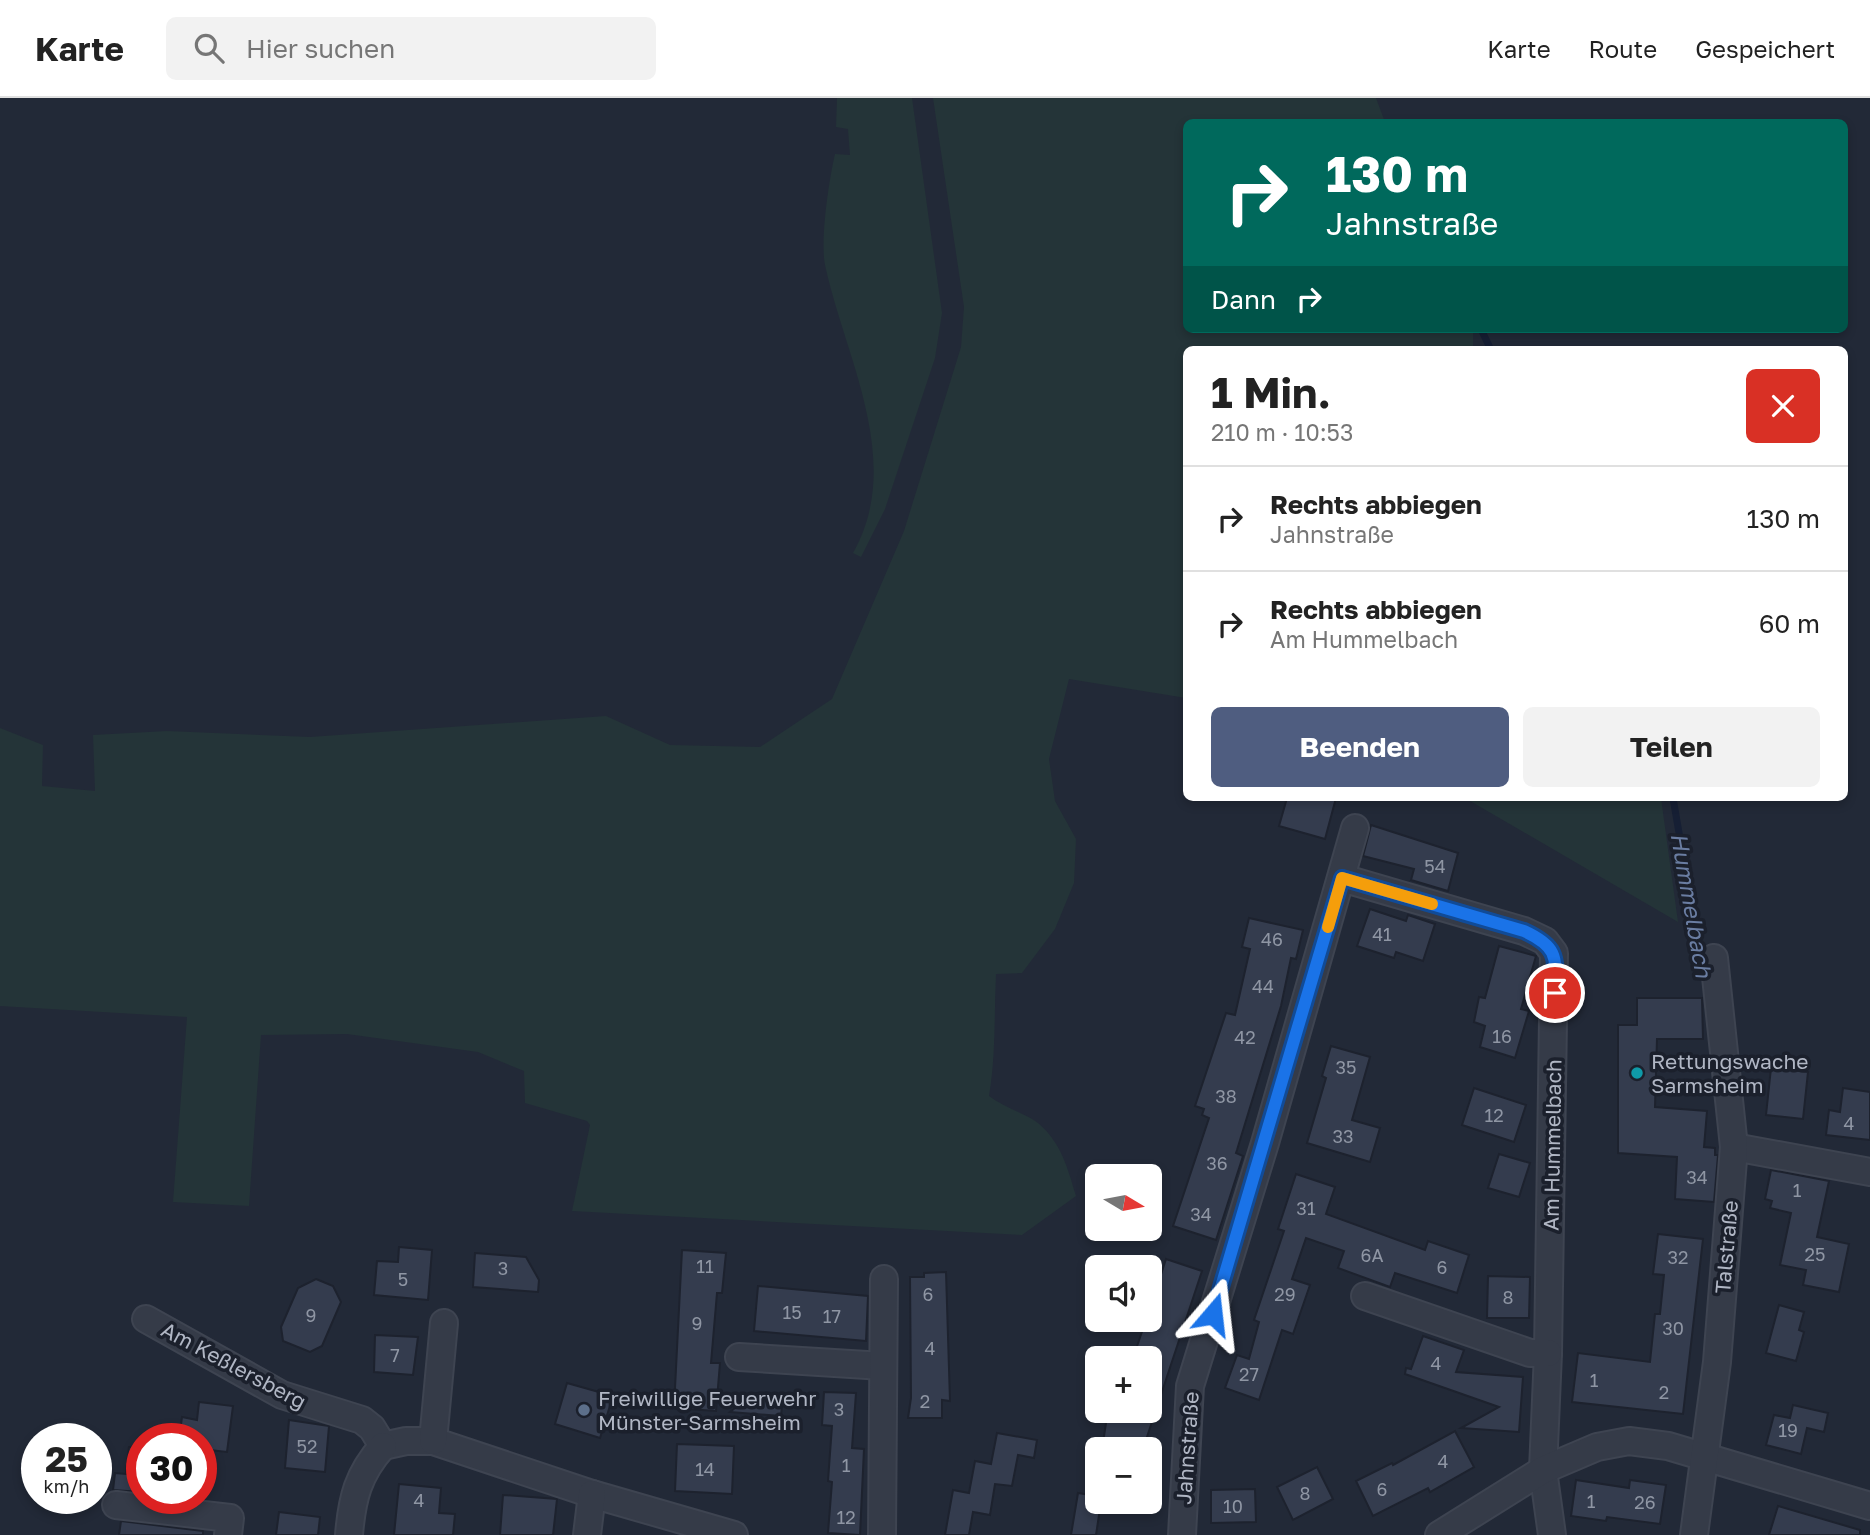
<!DOCTYPE html>
<html lang="de">
<head>
<meta charset="utf-8">
<style>
	:root { --surface:#fff; --page:#f2f2f2; --text:#222; --muted:#767676; --line:#e0e0e0; --accent:#4f5d80 }
	body { margin:0; font-family:"Golos Text",sans-serif; background:var(--page); color:var(--text); height:100vh; display:flex; flex-direction:column; font-size:26px; white-space:nowrap }
	* { box-sizing:border-box; margin:0 }
	p { font-size:23px; color:var(--muted) }
	.icon { flex:none; width:38px; height:38px; fill:none; stroke:currentColor; stroke-width:2; stroke-linecap:round; stroke-linejoin:round }
	.map { position:relative; flex:1; overflow:hidden }
	.panel { position:absolute; left:1183px; top:248px; width:665px; height:455px; display:flex; flex-direction:column; background:var(--surface); border-radius:10px; box-shadow:0 4px 10px #0003 }
	.panel>* { flex:none }
	.guide { position:absolute; left:1183px; top:21px; width:665px; height:214px; border-radius:10px; box-shadow:0 4px 10px #0003; background:#00695c; color:#fff; overflow:hidden }
	.needle { width:46px; rotate:100deg }
	.fabs { position:absolute; left:1085px; top:1066px; display:grid; gap:14px }
	.fabs a { display:grid; place-items:center; width:77px; height:77px; border-radius:10px; background:var(--surface); box-shadow:0 4px 10px #0003; font-size:35px }
	.speed { position:absolute; left:21px; top:1325px; display:flex; gap:14px; font-size:35px; font-weight:700; text-align:center }
	.speed>* { display:grid; place-content:center; width:91px; height:91px; border-radius:50%; background:var(--surface); box-shadow:0 4px 10px #0003; line-height:1 }
	.speed small { font-size:18px; font-weight:400 }
	.speed .limit { border:10px solid #d22; background:#fff; color:#111 }
	.pin { position:absolute; display:grid; place-items:center; width:60px; height:60px; color:#fff; margin:-30px; border:4px solid #fff; border-radius:50%; box-shadow:0 2px 7px #0007 }
	.me { position:absolute; width:77px; margin:-38px; rotate:17deg; stroke-linejoin:round; filter:drop-shadow(0 0 5px #0008) }
	.turn { display:flex; align-items:center; gap:24px; height:147px; padding:0 28px; font-size:32px }
	.turn .icon { width:91px; height:91px; stroke-width:2.5 }
	.turn b { display:block; font-size:49px; line-height:60px }
	.then { display:flex; align-items:center; height:66px; padding:0 28px; background:#0003; gap:14px; font-size:26px }
	.round { display:grid; place-items:center; flex:none; width:74px; height:74px; border-radius:10px; background:var(--page) }
	.head { display:flex; align-items:center; justify-content:space-between; height:119px; padding:0 28px }
	h1 { font-size:42px; font-weight:700; line-height:52px }
	.primary-button { display:flex; gap:14px; margin-top:auto; padding:14px 28px }
	.primary-button a { flex:1; height:80px; border-radius:10px; background:var(--accent); color:#fff; font-size:28px; font-weight:700; line-height:80px; text-align:center }
	.primary-button a+a { background:var(--page); color:var(--text) }
	ul { padding:0; list-style:none }
	li { display:flex; align-items:center; gap:21px; height:105px; padding:0 28px; border-top:2px solid var(--line) }
	li div { flex:1 }
	li b { display:block; font-size:26px }
	li em { font-style:normal }
	header { display:flex; align-items:center; gap:42px; box-sizing:border-box; height:98px; padding:0 35px; background:var(--surface); border-bottom:2px solid var(--line) }
	header strong { font-size:33px }
	nav { display:flex; gap:38px; margin-inline-start:auto; font-size:24px }
	.search { width:490px; height:63px; background:var(--page); display:flex; align-items:center; gap:18px; box-sizing:border-box; padding:0 24px; border-radius:10px; color:var(--muted); font-size:26px }
	.map>svg:first-child { display:block }
	.green { fill:#243438 }
	.lines { fill:none; stroke-linecap:round; stroke-linejoin:round }
	.stream { stroke:#161f34; stroke-width:7 }
	.building { fill:#343c4e; stroke:#1d222e; stroke-width:2 }
	.minor-casing { stroke:#3e4451; stroke-width:30 }
	.minor { stroke:#353b48; stroke-width:26 }
	.route-casing { stroke:#114b97; stroke-width:18 }
	.route { stroke:#1a73e8; stroke-width:12 }
	.slow { stroke:#f59e0b; stroke-width:12 }
	.culture-dot { fill:#0f9aa8; stroke:#1b202c; stroke-width:2.5 }
	.service-dot { fill:#5c6f8a; stroke:#1b202c; stroke-width:2.5 }
	.labels { text-anchor:middle; dominant-baseline:central; stroke-width:7; stroke-linejoin:round; paint-order:stroke }
	.number-label { font-size:18px; fill:#8f96a4 }
	.poi-label { font-size:21px; fill:#b0b6c4; stroke:#1b202c; text-anchor:start }
	.street-label { font-size:21px; fill:#b0b6c4; stroke:#1b202c }
	.water-label { font-size:23px; font-style:italic; fill:#6a7da2; stroke:#1b202c }
</style>
</head>
<body>
<header>
<strong>Karte</strong>
<div class="search"><svg class="icon" aria-label="search" viewBox="0 0 24 24"><circle cx="10" cy="10" r="6"/><path d="M15 15l6 6"/></svg>Hier suchen</div>
<nav><a>Karte</a><a>Route</a><a>Gespeichert</a></nav>
</header>
<div class="map">
<svg width="1870" height="1437" viewBox="0 0 1870 1437">
	<rect width="100%" height="100%" fill="#222937"/>
	<g class="green">
		<path d="M837,0H912L942,215L935,260L885,411L861,459L853,455C905,363 845,260 825,167C820,142 829,81 835,56L850,57L848,31L836,29Z"/>
		<path d="M933,0H1376L1385,24H1186V231H1473V252H1186V600L1069,581L1049,661L1055,703L1076,741L1074,785L1055,831L1022,875L996,876C994,917 996,957 989,998C1005,1010 1026,1016 1038,1025C1061,1044 1068,1071 1076,1098L1022,1137L572,1113L590,1027L587,1023L525,1005L524,973L478,954L347,936L261,937L249,1108L173,1104L187,919L0,908V630L43,647L42,688L95,693L93,637L167,633L310,639L606,618L670,647L760,649L832,601L904,433L961,249L964,209Z"/>
		<path d="M1465,700H1661L1678,824Z"/>
	</g>
	<g class="lines">
		<g class="stream">
			<path d="M1481,231L1491,252"/>
			<path d="M1673,700L1702,868"/>
		</g>
	</g>
	<g class="building">
		<path d="M1287,700H1336L1325,741L1279,728Z"/>
		<path d="M1371,727L1458,755L1448,793L1411,782L1414,771L1363,758Z"/>
		<path d="M1370,811L1406,823L1408,817L1435,826L1423,863L1396,854L1394,860L1357,848Z"/>
		<path d="M1249,820L1303,832L1296,861L1291,860L1281,908L1237,1052L1236,1055L1243,1058L1216,1142L1173,1128L1209,1020L1202,1017L1204,1011L1195,1008L1226,915L1235,917L1250,851L1242,849Z"/>
		<path d="M1499,848L1536,858L1521,911L1529,913L1515,960L1480,949L1485,928L1474,924L1479,899L1485,900Z"/>
		<path d="M1637,900H1702L1703,941H1657L1655,1009L1707,1013L1704,1049L1715,1050V1057H1718L1714,1104L1675,1101L1677,1059L1618,1055V927H1637Z"/>
		<path d="M1331,948L1370,959L1352,1022L1380,1030L1370,1064L1307,1045L1326,980L1322,978Z"/>
		<path d="M1771,970L1808,974L1803,1021L1766,1017Z"/>
		<path d="M1474,990L1526,1007L1514,1044L1462,1027Z"/>
		<path d="M1843,990L1870,994V1042L1826,1037L1829,1012L1840,1014Z"/>
		<path d="M1499,1056L1530,1065L1519,1099L1488,1090Z"/>
		<path d="M1771,1072L1829,1083L1817,1139L1849,1146L1839,1194L1803,1187L1806,1172L1780,1167L1791,1115L1770,1110L1772,1103L1765,1101Z"/>
		<path d="M1296,1076L1335,1089L1326,1116L1425,1152L1428,1143L1469,1157L1457,1195L1395,1175L1390,1189L1338,1170L1344,1153L1306,1140L1292,1181L1310,1187L1293,1236L1282,1232L1259,1302L1225,1290L1237,1257L1249,1261L1259,1224L1254,1222L1284,1133L1278,1131Z"/>
		<path d="M1658,1136L1703,1141L1683,1316L1572,1304L1578,1255L1650,1264L1655,1216H1660L1664,1177L1653,1176Z"/>
		<path d="M399,1149L432,1152L428,1202L374,1197L377,1163L398,1164Z"/>
		<path d="M682,1152L726,1155L722,1195H717L711,1265H720L716,1313L674,1310Z"/>
		<path d="M475,1155L526,1159L539,1182L538,1194L473,1189Z"/>
		<path d="M1166,1161L1202,1173L1143,1351H1102L1108,1312H1150V1260H1133L1146,1222H1150V1210Z"/>
		<path d="M946,1174L950,1303L942,1302V1320H908L911,1300L910,1179H924V1175Z"/>
		<path d="M1488,1178L1530,1179L1529,1220H1487Z"/>
		<path d="M316,1181L333,1188L341,1204L322,1248L310,1254L283,1243L281,1229L298,1190Z"/>
		<path d="M758,1188L868,1198L866,1243L754,1233Z"/>
		<path d="M1779,1207L1804,1214L1799,1232L1804,1234L1796,1263L1766,1255Z"/>
		<path d="M375,1237L418,1239L413,1277L374,1274Z"/>
		<path d="M1423,1238L1464,1252L1456,1274L1523,1279L1519,1334L1461,1330L1499,1309L1405,1276L1406,1270L1411,1271Z"/>
		<path d="M567,1285L613,1298L600,1340L555,1326Z"/>
		<path d="M824,1294L856,1295L852,1350L864,1351L860,1437L828,1435L832,1384L828,1383L832,1328L822,1327Z"/>
		<path d="M754,1295L783,1298L781,1318L730,1314Z"/>
		<path d="M199,1304L233,1308L227,1354L201,1351V1340H179L182,1319L197,1322Z"/>
		<path d="M1793,1307L1828,1315L1824,1334L1807,1330L1801,1356L1766,1347L1774,1317L1790,1320Z"/>
		<path d="M289,1322L329,1328L325,1374L285,1370Z"/>
		<path d="M1455,1333L1474,1369L1430,1394L1428,1390L1373,1418L1356,1383L1392,1365L1393,1367Z"/>
		<path d="M997,1335L1037,1342L1034,1360L1018,1357L1012,1388L995,1386L990,1417L973,1414L969,1437H945L953,1392L969,1395L975,1363L991,1366Z"/>
		<path d="M677,1346L734,1348L732,1396L675,1393Z"/>
		<path d="M129,1349L142,1350V1394L113,1392L115,1375L126,1376Z"/>
		<path d="M1317,1369L1333,1401L1293,1422L1277,1389Z"/>
		<path d="M1576,1382L1629,1390L1630,1382L1666,1387L1660,1426L1607,1419L1606,1423L1571,1418Z"/>
		<path d="M399,1386L441,1390L439,1415L455,1416L453,1437H394Z"/>
		<path d="M1255,1391L1256,1424L1211,1425V1392Z"/>
		<path d="M1078,1395L1097,1398V1404H1101L1096,1437H1071Z"/>
		<path d="M503,1397L557,1401L553,1437H500Z"/>
		<path d="M1778,1408L1860,1432V1437H1769Z"/>
		<path d="M279,1414L320,1419L318,1437H276Z"/>
		<path d="M121,1423L203,1433V1437H119Z"/>
	</g>
	<g class="lines">
		<defs>
			<g id="minor">
				<path d="M1342,780L1524,833L1545,843L1554,855L1548,1255L1543,1372L1552,1437"/>
				<path d="M1734,1049L1870,1074"/>
				<path d="M1365,1198L1530,1255H1548"/>
				<path d="M146,1221L282,1297L362,1322L372,1330L383,1348L406,1343H433L592,1396L734,1437"/>
				<path d="M739,1259L883,1268"/>
				<path d="M433,1343L444,1225"/>
				<path d="M116,1407L230,1420L228,1437"/>
				<path d="M349,1437C352,1400 358,1376 383,1348"/>
				<path d="M587,1437L592,1396"/>
				<path d="M882,1437L884,1181"/>
				<path d="M1182,1437L1190,1288L1265,1045L1355,730"/>
				<path d="M1439,1437L1543,1372L1597,1349L1629,1343L1668,1348L1870,1408"/>
				<path d="M1694,1437L1717,1264L1734,1049L1714,860"/>
			</g>
		</defs>
		<use href="#minor" class="minor-casing"/>
		<use href="#minor" class="minor"/>
	</g>
	<g class="lines">
		<defs>
			<path id="route" d="M1213,1216L1342,780L1524,833C1559,849 1556,860 1555,895"/>
		</defs>
		<use href="#route" class="route-casing"/>
		<use href="#route" class="route"/>
		<path class="slow" d="M1328,829L1342,780L1432,806"/>
	</g>
	<circle class="culture-dot" cx="1637" cy="975" r="7"/>
	<circle class="service-dot" cx="584" cy="1312" r="7"/>
	<g class="labels">
		<g class="number-label">
			<text x="1435" y="768">54</text>
			<text x="1382" y="836">41</text>
			<text x="1272" y="841">46</text>
			<text x="1263" y="888">44</text>
			<text x="1502" y="938">16</text>
			<text x="1245" y="939">42</text>
			<text x="1346" y="969">35</text>
			<text x="1226" y="998">38</text>
			<text x="1494" y="1017">12</text>
			<text x="1849" y="1025">4</text>
			<text x="1343" y="1038">33</text>
			<text x="1217" y="1065">36</text>
			<text x="1697" y="1079">34</text>
			<text x="1797" y="1092">1</text>
			<text x="1306" y="1110">31</text>
			<text x="1201" y="1116">34</text>
			<text x="1815" y="1156">25</text>
			<text x="1372" y="1157">6A</text>
			<text x="1678" y="1159">32</text>
			<text x="705" y="1168">11</text>
			<text x="1442" y="1169">6</text>
			<text x="503" y="1170">3</text>
			<text x="403" y="1181">5</text>
			<text x="928" y="1196">6</text>
			<text x="1285" y="1196">29</text>
			<text x="1508" y="1199">8</text>
			<text x="792" y="1214">15</text>
			<text x="311" y="1217">9</text>
			<text x="832" y="1218">17</text>
			<text x="697" y="1225">9</text>
			<text x="1673" y="1230">30</text>
			<text x="930" y="1250">4</text>
			<text x="395" y="1257">7</text>
			<text x="1436" y="1265">4</text>
			<text x="1249" y="1276">27</text>
			<text x="1594" y="1282">1</text>
			<text x="1664" y="1294">2</text>
			<text x="925" y="1303">2</text>
			<text x="839" y="1311">3</text>
			<text x="1788" y="1332">19</text>
			<text x="307" y="1348">52</text>
			<text x="1443" y="1363">4</text>
			<text x="846" y="1367">1</text>
			<text x="705" y="1371">14</text>
			<text x="1382" y="1391">6</text>
			<text x="1305" y="1395">8</text>
			<text x="419" y="1402">4</text>
			<text x="1591" y="1403">1</text>
			<text x="1645" y="1404">26</text>
			<text x="1233" y="1408">10</text>
			<text x="846" y="1419">12</text>
		</g>
		<g class="poi-label">
			<text x="1651" y="963">Rettungswache<tspan x="1651" dy="24">Sarmsheim</tspan></text>
			<text x="598" y="1300">Freiwillige Feuerwehr<tspan x="598" dy="24">Münster-Sarmsheim</tspan></text>
		</g>
		<g class="street-label">
			<text transform="translate(1552 1047) rotate(-89)">Am Hummelbach</text>
			<text transform="translate(1726 1149) rotate(-85)">Talstraße</text>
			<text transform="translate(234 1267) rotate(28)">Am Keßlersberg</text>
			<text transform="translate(1187 1350) rotate(-86)">Jahnstraße</text>
		</g>
		<g class="water-label">
			<text transform="translate(1692 807) rotate(80)">Hummelbach</text>
		</g>
	</g>
</svg>
<div class="fabs">
<a><svg class="needle" viewBox="-14 -14 28 28"><path d="M0-13l5 13h-10z" fill="#e53935"/><path d="M0 13l5-13h-10z" fill="#767676"/></svg></a>
<a><svg class="icon" aria-label="sound" viewBox="0 0 24 24"><path d="M4 9h4l5-4v14l-5-4H4zM17 9q2 3 0 6"/></svg></a>
<a>+</a>
<a>−</a>
</div>
<div class="speed"><div>25<small>km/h</small></div><div class="limit">30</div></div>
<div class="pin" style="left:1555px;top:895px;background:#d93025"><svg class="icon" aria-label="arrive" viewBox="0 0 24 24"><path d="M6 21V4h12l-3 4 3 4H6"/></svg></div>
<svg class="me" style="left:1213px;top:1216px" viewBox="-20 -20 40 40"><path d="M0-17L14 15 0 8-14 15z" fill="#1a73e8" stroke="#fff" stroke-width="4"/></svg>
<div class="guide">
<div class="turn"><svg class="icon" aria-label="right" viewBox="0 0 24 24"><path d="M7 20v-9h11M14 6l5 5-5 5"/></svg><div><b>130 m</b>Jahnstraße</div></div>
<div class="then">Dann<svg class="icon" aria-label="right" viewBox="0 0 24 24"><path d="M7 20v-9h11M14 6l5 5-5 5"/></svg></div>
</div>
<section class="panel">
<div class="head"><div><h1>1 Min.</h1><p>210 m · 10:53</p></div><a class="round" style="background:#d93025;color:#fff"><svg class="icon" aria-label="close" viewBox="0 0 24 24"><path d="M6 6l12 12M18 6L6 18"/></svg></a></div>
<ul>
<li><svg class="icon" aria-label="right" viewBox="0 0 24 24"><path d="M7 20v-9h11M14 6l5 5-5 5"/></svg><div><b>Rechts abbiegen</b><p>Jahnstraße</p></div><em>130 m</em></li>
<li><svg class="icon" aria-label="right" viewBox="0 0 24 24"><path d="M7 20v-9h11M14 6l5 5-5 5"/></svg><div><b>Rechts abbiegen</b><p>Am Hummelbach</p></div><em>60 m</em></li>
</ul>
<div class="primary-button"><a>Beenden</a><a>Teilen</a></div>
</section>
</div>
</body>
</html>
